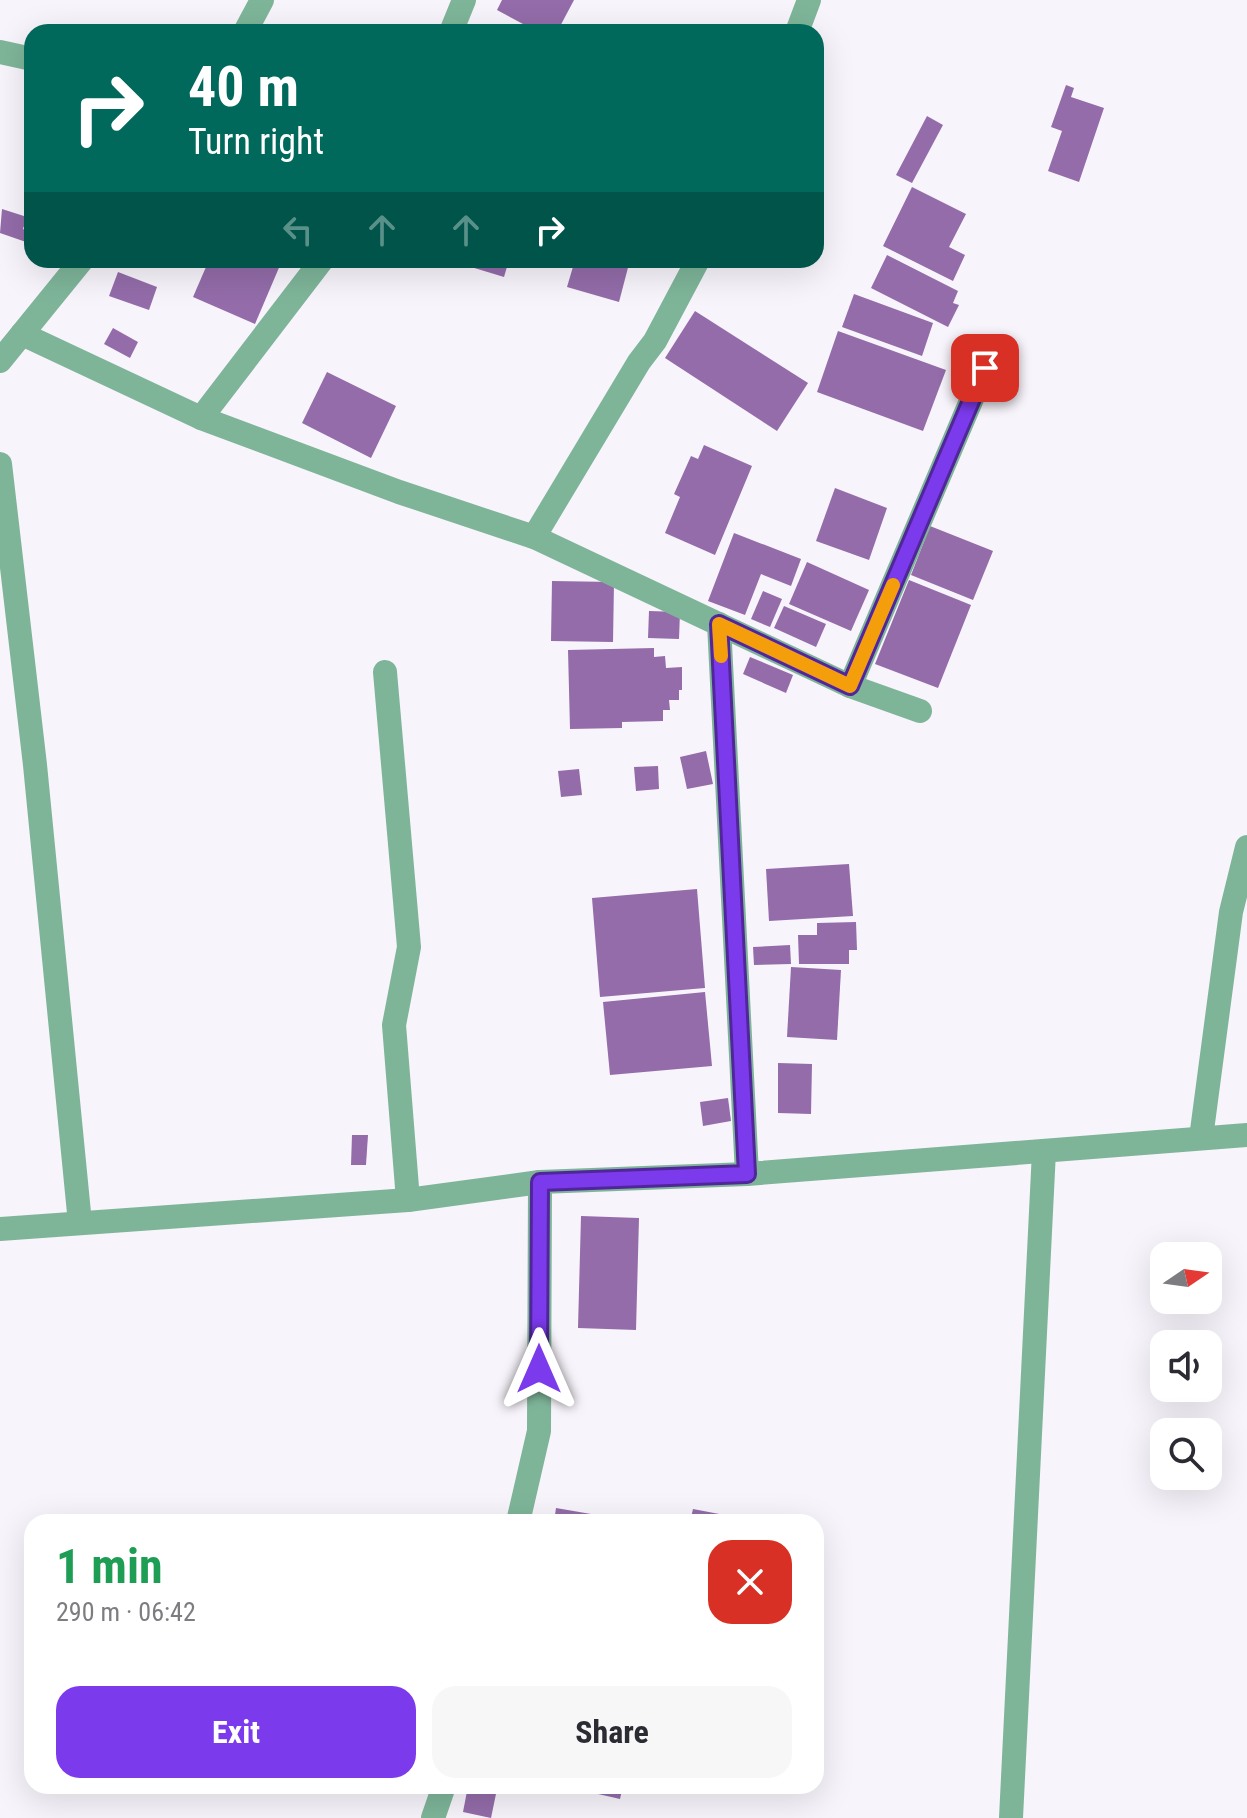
<!DOCTYPE html>
<html lang="en">
<head>
<meta charset="utf-8">
<style>
	:root { --surface:#fff; --page:#f7f7f7; --text:#2b2b33; --muted:#7c7c81; --accent:#7c3aed }
	body { margin:0; font-family:"Roboto Condensed",sans-serif; background:var(--page); color:var(--text); height:100vh; display:flex; flex-direction:column; font-size:30px; white-space:nowrap }
	* { box-sizing:border-box; margin:0 }
	p { font-size:26px; color:var(--muted) }
	.icon { flex:none; width:44px; height:44px; fill:none; stroke:currentColor; stroke-width:2; stroke-linecap:round; stroke-linejoin:round }
	.map { position:relative; flex:1; overflow:hidden }
	.side { position:absolute; left:24px; top:1514px; width:800px; height:280px; display:flex; flex-direction:column; background:var(--surface); border-radius:24px; box-shadow:0 8px 32px #0002 }
	.side>* { flex:none }
	.hud { position:absolute; left:24px; top:24px; width:800px; height:244px; border-radius:24px; box-shadow:0 8px 32px #0002; background:#00695c; color:#fff; overflow:hidden }
	.needle { width:52px; rotate:77deg }
	.buttons { position:absolute; left:1150px; top:1242px; display:grid; gap:16px }
	.buttons a { display:grid; place-items:center; width:72px; height:72px; border-radius:16px; background:var(--surface); box-shadow:0 8px 32px #0002; font-size:40px }
	.pin { position:absolute; display:grid; place-items:center; width:68px; height:68px; color:#fff; margin:-34px; border-radius:16px; box-shadow:0 4px 12px #0006 }
	.me { position:absolute; width:88px; margin:-44px; rotate:0deg; stroke-linejoin:round; filter:drop-shadow(0 0 6px #0008) }
	.turn { display:flex; align-items:center; gap:28px; height:168px; padding:0 32px; font-size:36px }
	.turn .icon { width:104px; height:104px; stroke-width:2.5 }
	.turn b { display:block; font-size:56px; line-height:68px }
	.lanes { display:flex; align-items:center; height:76px; padding:0 32px; background:#0003; justify-content:center; gap:40px; direction:ltr }
	.lanes .off { opacity:.35 }
	.round { display:grid; place-items:center; flex:none; width:84px; height:84px; border-radius:24px; background:var(--page) }
	.overview { display:flex; align-items:center; justify-content:space-between; height:136px; padding:0 32px }
	h1 { font-size:48px; font-weight:700; line-height:60px; color:#1e9e55 }
	.button { display:flex; gap:16px; margin-top:auto; padding:16px 32px }
	.button a { flex:1; height:92px; border-radius:24px; background:var(--accent); color:#fff; font-size:32px; font-weight:700; line-height:92px; text-align:center }
	.button a+a { background:var(--page); color:var(--text) }
	.map>svg:first-child { display:block }
	.building { fill:#936ca9 }
	.lines { fill:none; stroke-linecap:round; stroke-linejoin:round }
	.minor { stroke:#7eb599; stroke-width:24 }
	.route-casing { stroke:#51269a; stroke-width:20 }
	.route { stroke:#7c3aed; stroke-width:14 }
	.slow { stroke:#f59e0b; stroke-width:14 }
</style>
</head>
<body>
<div class="map">
<svg width="1247" height="1818" viewBox="0 0 1247 1818">
	<rect width="100%" height="100%" fill="#f8f4fb"/>
	<g class="building">
		<path d="M502,0H574L557,32H538L497,10Z"/>
		<path d="M1066,85L1074,88L1071,97L1104,108L1079,182L1048,171L1062,131L1051,127Z"/>
		<path d="M927,116L943,125L912,183L896,175Z"/>
		<path d="M912,187L966,214L949,247L965,255L953,281L883,246Z"/>
		<path d="M2,209L27,217L23,229L29,232L26,242L0,233Z"/>
		<path d="M887,255L958,291L953,303L959,305L948,327L871,288Z"/>
		<path d="M209,260H275L281,263L255,324L193,297Z"/>
		<path d="M448,260H509L504,277Z"/>
		<path d="M575,260H630L619,302L567,287Z"/>
		<path d="M118,272L157,287L149,310L109,296Z"/>
		<path d="M854,294L933,323L922,356L842,327Z"/>
		<path d="M695,311L808,383L777,431L665,358Z"/>
		<path d="M113,328L138,342L130,358L104,344Z"/>
		<path d="M838,331L946,370L923,431L817,392Z"/>
		<path d="M327,372L396,406L371,458L302,423Z"/>
		<path d="M704,445L752,466L715,555L665,533L680,497L674,494L691,456L698,459Z"/>
		<path d="M835,488L887,508L869,560L816,541Z"/>
		<path d="M930,526L993,551L973,600L911,575Z"/>
		<path d="M734,533L801,559L791,586L761,574L745,615L708,601Z"/>
		<path d="M807,562L869,590L851,631L789,604Z"/>
		<path d="M909,580L971,605L938,688L875,664Z"/>
		<path d="M552,581L614,582L613,642L551,641Z"/>
		<path d="M763,591L782,599L770,627L751,619Z"/>
		<path d="M784,606L826,624L816,647L774,628Z"/>
		<path d="M649,611L680,612L679,639L648,638Z"/>
		<path d="M654,648V657L665,656L666,668L682,667V690H679V700H669L670,710H663V721L622,722V728L570,729L568,650Z"/>
		<path d="M750,657L793,675L786,693L743,674Z"/>
		<path d="M706,751L713,784L687,789L680,757Z"/>
		<path d="M658,766L659,789L636,791L634,767Z"/>
		<path d="M579,769L582,795L561,797L558,771Z"/>
		<path d="M849,864L853,916L769,921L766,869Z"/>
		<path d="M697,889L705,988L600,997L592,898Z"/>
		<path d="M856,922L857,950H849V964H799L798,935H817V923Z"/>
		<path d="M790,945L791,964L754,965L753,947Z"/>
		<path d="M791,967L841,970L837,1040L787,1037Z"/>
		<path d="M705,992L712,1066L610,1075L603,1002Z"/>
		<path d="M778,1063L812,1064L811,1114L778,1113Z"/>
		<path d="M728,1098L731,1121L703,1126L700,1102Z"/>
		<path d="M352,1135H368L366,1165H351Z"/>
		<path d="M581,1216L639,1218L636,1330L578,1328Z"/>
		<path d="M556,1508L626,1520V1522H554Z"/>
		<path d="M693,1509L735,1517L734,1522H690Z"/>
		<path d="M468,1786L497,1789L491,1818L463,1812Z"/>
		<path d="M586,1786H623L620,1799L585,1791Z"/>
	</g>
	<g class="lines">
		<g class="minor">
			<path d="M245,32L262,0"/>
			<path d="M451,32L464,0"/>
			<path d="M797,32L809,0"/>
			<path d="M0,52L32,59"/>
			<path d="M22,334L201,418L399,492L534,537L850,686L920,711"/>
			<path d="M0,361L82,260"/>
			<path d="M201,418L322,260"/>
			<path d="M0,464L35,765L80,1223"/>
			<path d="M534,537L639,362L655,341L698,260"/>
			<path d="M719,624L747,1174"/>
			<path d="M385,672L409,947L394,1025L408,1200"/>
			<path d="M850,686L985,368"/>
			<path d="M1201,1138L1231,912L1247,847"/>
			<path d="M0,1229L408,1200L540,1182L747,1174L1247,1135"/>
			<path d="M518,1522L539,1431L540,1182"/>
			<path d="M433,1818L444,1786"/>
			<path d="M1011,1818L1044,1151"/>
		</g>
	</g>
	<g class="lines">
		<defs>
			<path id="route" d="M539,1369L540,1182L747,1174L719,624L850,686L985,368"/>
		</defs>
		<use href="#route" class="route-casing"/>
		<use href="#route" class="route"/>
		<path class="slow" d="M721,656L719,624L850,686L893,585"/>
	</g>
</svg>
<div class="buttons">
<a><svg class="needle" viewBox="-14 -14 28 28"><path d="M0-13l5 13h-10z" fill="#e53935"/><path d="M0 13l5-13h-10z" fill="#7c7c81"/></svg></a>
<a><svg class="icon" aria-label="sound" viewBox="0 0 24 24"><path d="M4 9h4l5-4v14l-5-4H4zM17 9q2 3 0 6"/></svg></a>
<a><svg class="icon" aria-label="search" viewBox="0 0 24 24"><circle cx="10" cy="10" r="6"/><path d="M15 15l6 6"/></svg></a>
</div>
<div class="pin" style="left:985px;top:368px;background:#d93025"><svg class="icon" aria-label="arrive" viewBox="0 0 24 24"><path d="M6 21V4h12l-3 4 3 4H6"/></svg></div>
<svg class="me" style="left:539px;top:1369px" viewBox="-20 -20 40 40"><path d="M0-17L14 15 0 8-14 15z" fill="#7c3aed" stroke="#fff" stroke-width="4"/></svg>
<div class="hud">
<div class="turn"><svg class="icon" aria-label="right" viewBox="0 0 24 24"><path d="M7 20v-9h11M14 6l5 5-5 5"/></svg><div><b>40 m</b>Turn right</div></div>
<div class="lanes"><svg class="icon off" aria-label="left" viewBox="0 0 24 24"><path d="M17 20v-9H6M10 6l-5 5 5 5"/></svg><svg class="icon off" aria-label="ahead" viewBox="0 0 24 24"><path d="M12 20V5M6 11l6-6 6 6"/></svg><svg class="icon off" aria-label="ahead" viewBox="0 0 24 24"><path d="M12 20V5M6 11l6-6 6 6"/></svg><svg class="icon" aria-label="right" viewBox="0 0 24 24"><path d="M7 20v-9h11M14 6l5 5-5 5"/></svg></div>
</div>
<section class="side">
<div class="overview"><div><h1>1 min</h1><p>290 m · 06:42</p></div><a class="round" style="background:#d93025;color:#fff"><svg class="icon" aria-label="close" viewBox="0 0 24 24"><path d="M6 6l12 12M18 6L6 18"/></svg></a></div>
<div class="button"><a>Exit</a><a>Share</a></div>
</section>
</div>
</body>
</html>
